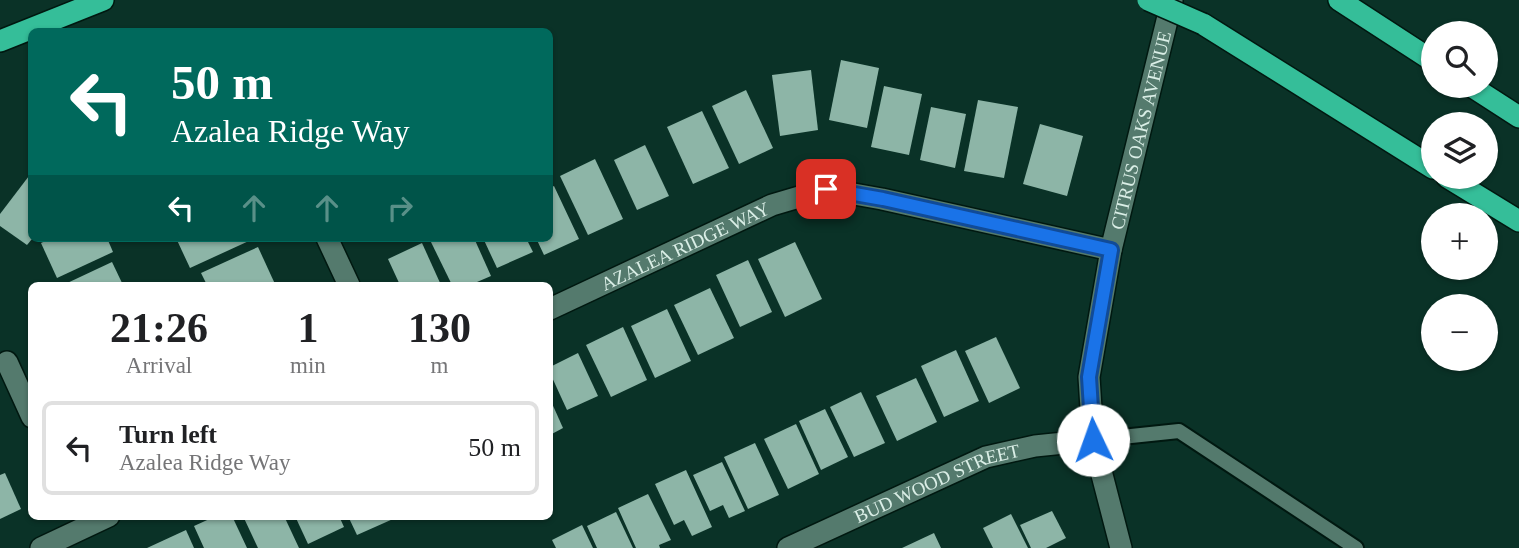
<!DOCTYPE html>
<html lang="en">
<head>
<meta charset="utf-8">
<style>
	:root { --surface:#fff; --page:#f6f6f6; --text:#202124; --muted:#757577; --line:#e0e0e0 }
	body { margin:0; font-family:"Times New Roman",serif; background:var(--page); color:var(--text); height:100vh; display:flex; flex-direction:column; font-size:26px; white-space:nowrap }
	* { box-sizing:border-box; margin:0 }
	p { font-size:23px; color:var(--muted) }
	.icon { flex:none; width:38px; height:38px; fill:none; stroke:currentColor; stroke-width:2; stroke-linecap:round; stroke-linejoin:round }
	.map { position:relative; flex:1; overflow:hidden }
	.drawer { position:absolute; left:28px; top:282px; width:525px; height:238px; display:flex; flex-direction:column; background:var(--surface); border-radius:10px; box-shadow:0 2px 5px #0004 }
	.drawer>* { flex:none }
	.top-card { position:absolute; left:28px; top:28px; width:525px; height:214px; border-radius:10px; box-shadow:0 2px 5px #0004; background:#00695c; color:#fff; overflow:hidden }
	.controls { position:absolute; left:1421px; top:21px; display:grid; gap:14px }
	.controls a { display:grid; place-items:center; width:77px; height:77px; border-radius:50%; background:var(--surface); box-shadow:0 2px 5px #0004; font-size:35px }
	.pin { position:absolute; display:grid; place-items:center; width:60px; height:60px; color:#fff; margin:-30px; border-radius:14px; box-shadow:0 4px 10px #0006 }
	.me { position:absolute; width:77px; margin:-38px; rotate:357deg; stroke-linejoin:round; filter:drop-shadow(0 0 5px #0008) }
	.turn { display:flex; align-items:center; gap:24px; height:147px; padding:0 28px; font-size:32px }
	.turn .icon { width:91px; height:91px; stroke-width:2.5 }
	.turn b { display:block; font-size:49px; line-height:60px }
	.lanes { display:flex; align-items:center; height:66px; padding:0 28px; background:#0003; justify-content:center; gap:35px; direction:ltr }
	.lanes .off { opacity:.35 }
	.eta { display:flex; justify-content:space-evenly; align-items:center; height:119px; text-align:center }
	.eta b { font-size:42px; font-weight:600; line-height:49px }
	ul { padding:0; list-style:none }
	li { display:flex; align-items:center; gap:21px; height:94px; margin:0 14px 10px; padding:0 14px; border:4px solid var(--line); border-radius:10px }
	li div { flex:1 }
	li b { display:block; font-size:26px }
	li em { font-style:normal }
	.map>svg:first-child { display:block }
	.building { fill:#8db5a7 }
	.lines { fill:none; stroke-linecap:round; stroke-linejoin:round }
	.lane-casing { stroke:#001810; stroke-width:18 }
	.street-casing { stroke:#001810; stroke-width:24 }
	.secondary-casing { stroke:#001810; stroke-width:24 }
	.highway-casing { stroke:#001810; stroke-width:24 }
	.lane { stroke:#547a6d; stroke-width:14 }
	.street { stroke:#547a6d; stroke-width:21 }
	.secondary { stroke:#547a6d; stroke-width:21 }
	.highway { stroke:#35be99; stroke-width:21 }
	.highway-bridge-casing { stroke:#001810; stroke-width:24; stroke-linecap:butt }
	.highway-bridge { stroke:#35be99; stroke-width:21 }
	.route-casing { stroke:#114b97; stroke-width:18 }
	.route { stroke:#1a73e8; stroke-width:12 }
	.labels { text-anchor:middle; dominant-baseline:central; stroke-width:7; stroke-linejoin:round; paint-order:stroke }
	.street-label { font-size:19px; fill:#daeee6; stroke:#00281d }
</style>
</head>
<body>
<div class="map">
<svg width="1519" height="548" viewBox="0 0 1519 548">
	<rect width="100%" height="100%" fill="#0a3227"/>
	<g class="building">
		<path d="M841,60L879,68L867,128L829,120Z"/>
		<path d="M811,70L818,130L780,136L772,75Z"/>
		<path d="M884,86L922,94L909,155L871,147Z"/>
		<path d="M746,90L773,148L739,164L712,106Z"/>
		<path d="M978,100L1018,107L1004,178L964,171Z"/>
		<path d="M931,107L966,114L955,168L920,160Z"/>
		<path d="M702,111L729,168L693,184L667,127Z"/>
		<path d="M1040,124L1083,136L1067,196L1023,184Z"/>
		<path d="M645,145L669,196L637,210L614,160Z"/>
		<path d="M595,159L623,219L588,235L560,176Z"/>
		<path d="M32,172V239L27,245L0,226V214Z"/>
		<path d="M554,186L579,239L544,255L536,238H550V188Z"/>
		<path d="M52,238H107L113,252L57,278L41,243Z"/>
		<path d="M176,238H250L251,240L190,268Z"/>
		<path d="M434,238H474L491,276L470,285H452L430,240Z"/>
		<path d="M483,238H526L533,252L497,268Z"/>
		<path d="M795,242L822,299L785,317L758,259Z"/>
		<path d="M422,243L441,285H400L388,259Z"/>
		<path d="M258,247L275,284L207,285L201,273Z"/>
		<path d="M748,260L772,312L740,327L716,275Z"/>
		<path d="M112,262L123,285H63Z"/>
		<path d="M710,288L734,338L698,355L674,305Z"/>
		<path d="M667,309L691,361L655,378L631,326Z"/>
		<path d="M623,327L647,380L611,397L586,345Z"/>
		<path d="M996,337L1020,388L989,403L965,351Z"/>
		<path d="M956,350L979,401L944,417L921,366Z"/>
		<path d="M578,353L598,396L567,410L550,373V367Z"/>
		<path d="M916,378L937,422L897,441L876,396Z"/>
		<path d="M861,392L885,443L854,457L830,407Z"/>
		<path d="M550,399L563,428L550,435Z"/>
		<path d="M825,409L848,457L821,470L799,421Z"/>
		<path d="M796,424L819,474L788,489L764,439Z"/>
		<path d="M755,443L779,495L748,509L724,457Z"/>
		<path d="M722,462L745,511L729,518L723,505L710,511L693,475Z"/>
		<path d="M686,470L712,527L692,536L684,520L674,525L655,484Z"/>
		<path d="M5,473L21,509L0,519V475Z"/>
		<path d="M648,494L671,540L659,545L660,548H636L618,508Z"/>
		<path d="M1052,511L1066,538L1046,548H1031L1020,525Z"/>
		<path d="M616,512L633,548H597L587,526Z"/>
		<path d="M1011,514L1028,548H993L983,528Z"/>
		<path d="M216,516H232L247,548H204L194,526Z"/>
		<path d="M243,516H284L299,548H258Z"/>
		<path d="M295,516H339L344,527L308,544Z"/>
		<path d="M348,516H392L393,519L357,535Z"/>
		<path d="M582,525L593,548H556L552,540Z"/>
		<path d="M186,530L194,548H147Z"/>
		<path d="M934,533L941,548H902Z"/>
	</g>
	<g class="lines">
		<defs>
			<path id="lane" d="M1093,440L1179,431L1356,548"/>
			<g id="street">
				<path d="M327,238L349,285"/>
				<path id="s1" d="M550,309L772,205L826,189L882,199L1111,250"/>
				<path d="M7,362L32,417"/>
				<path d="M41,548L109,516"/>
				<path id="s2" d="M788,548L986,457L1035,446L1093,440"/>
			</g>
			<g id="secondary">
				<path id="s3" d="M1121,548L1093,440L1089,377L1111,250L1172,0"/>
			</g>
			<g id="highway">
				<path d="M1339,0L1433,61"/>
				<path d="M1203,24L1433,168"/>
				<path d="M0,41L103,0"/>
				<path d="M1471,86L1519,117"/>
				<path d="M1447,177L1519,221"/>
			</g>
		</defs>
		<use href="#lane" class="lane-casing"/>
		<use href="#street" class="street-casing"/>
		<use href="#secondary" class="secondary-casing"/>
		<use href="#highway" class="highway-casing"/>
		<use href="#lane" class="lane"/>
		<use href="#street" class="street"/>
		<use href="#secondary" class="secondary"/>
		<use href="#highway" class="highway"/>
		<defs>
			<path id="highway-bridge" d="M1148,0L1203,24"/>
		</defs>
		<use href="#highway-bridge" class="highway-bridge-casing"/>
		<use href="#highway-bridge" class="highway-bridge"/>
	</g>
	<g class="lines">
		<defs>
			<path id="route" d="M826,189L883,199L1111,250L1089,377L1093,440"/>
		</defs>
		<use href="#route" class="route-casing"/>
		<use href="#route" class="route"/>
	</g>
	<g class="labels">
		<g class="street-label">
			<text stroke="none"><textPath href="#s3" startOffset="427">CITRUS OAKS AVENUE</textPath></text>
			<text stroke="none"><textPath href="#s1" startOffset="149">AZALEA RIDGE WAY</textPath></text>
			<text stroke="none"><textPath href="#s2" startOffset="163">BUD WOOD STREET</textPath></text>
		</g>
	</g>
</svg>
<div class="controls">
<a><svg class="icon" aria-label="search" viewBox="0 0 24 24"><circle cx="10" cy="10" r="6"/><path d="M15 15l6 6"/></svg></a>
<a><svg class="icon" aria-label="layers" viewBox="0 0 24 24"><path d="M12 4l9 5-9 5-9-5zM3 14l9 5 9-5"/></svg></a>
<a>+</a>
<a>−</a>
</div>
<div class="pin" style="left:826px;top:189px;background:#d93025"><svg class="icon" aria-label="arrive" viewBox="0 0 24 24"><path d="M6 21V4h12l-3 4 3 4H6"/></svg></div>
<svg class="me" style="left:1093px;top:440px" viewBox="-20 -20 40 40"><circle r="19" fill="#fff"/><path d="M0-13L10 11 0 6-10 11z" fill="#1a73e8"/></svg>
<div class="top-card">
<div class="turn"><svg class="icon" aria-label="left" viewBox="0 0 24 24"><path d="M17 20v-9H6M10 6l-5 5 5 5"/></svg><div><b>50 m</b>Azalea Ridge Way</div></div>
<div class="lanes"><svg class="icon" aria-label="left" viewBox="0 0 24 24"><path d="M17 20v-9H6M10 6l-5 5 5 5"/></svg><svg class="icon off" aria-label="ahead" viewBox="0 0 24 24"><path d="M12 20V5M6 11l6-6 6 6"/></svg><svg class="icon off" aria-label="ahead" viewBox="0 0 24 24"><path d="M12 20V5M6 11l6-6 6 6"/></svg><svg class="icon off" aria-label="right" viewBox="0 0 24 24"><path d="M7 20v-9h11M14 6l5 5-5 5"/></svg></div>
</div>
<section class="drawer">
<div class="eta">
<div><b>21:26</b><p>Arrival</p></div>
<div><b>1</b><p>min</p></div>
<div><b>130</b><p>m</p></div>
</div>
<ul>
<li><svg class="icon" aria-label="left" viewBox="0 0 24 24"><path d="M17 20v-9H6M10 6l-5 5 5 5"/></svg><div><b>Turn left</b><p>Azalea Ridge Way</p></div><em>50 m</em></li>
</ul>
</section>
</div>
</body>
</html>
